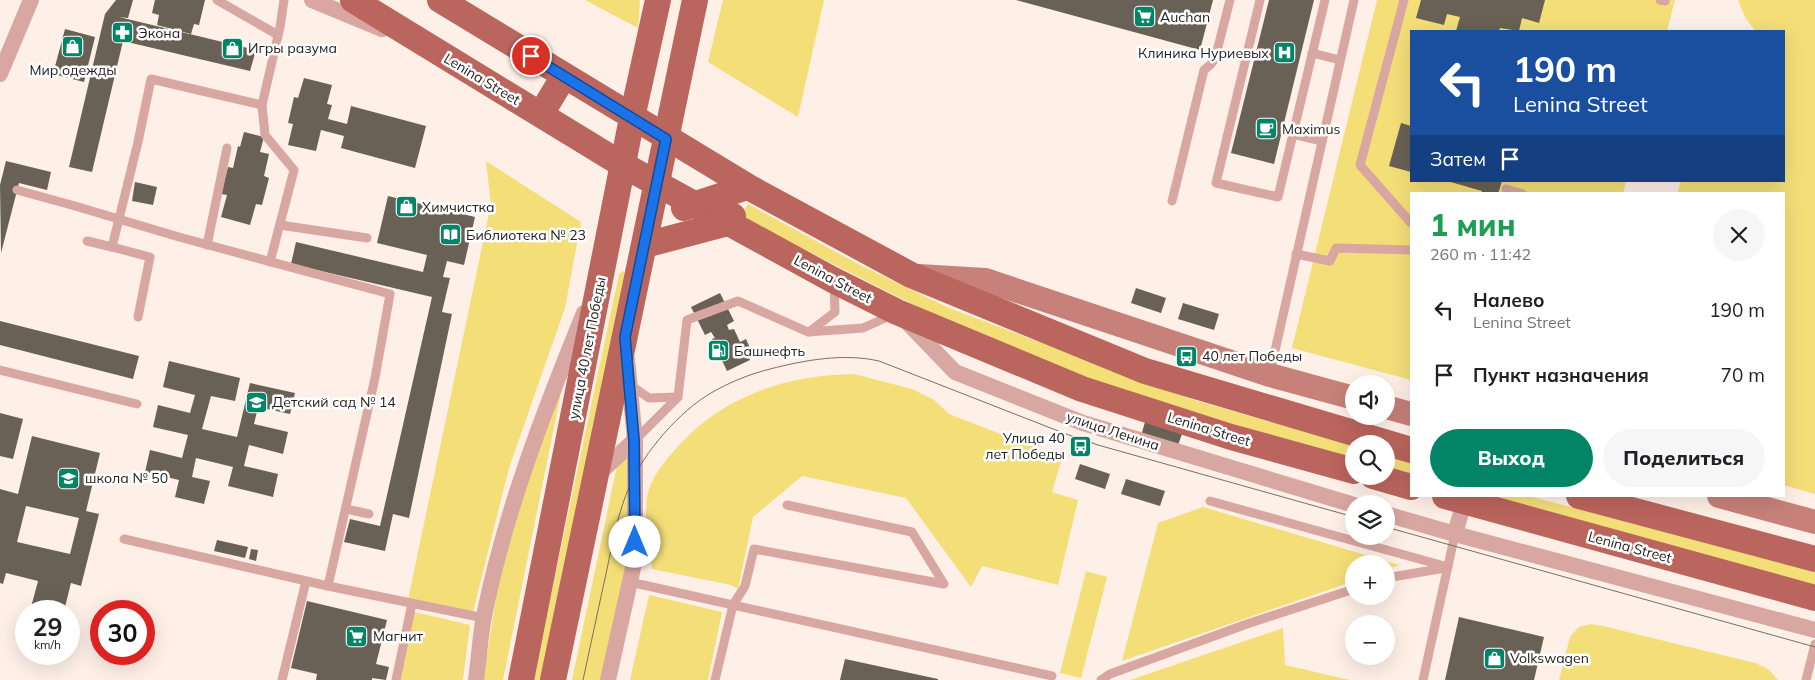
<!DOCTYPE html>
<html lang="ru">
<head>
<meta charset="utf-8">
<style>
	:root { --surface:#fff; --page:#f6f6f6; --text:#202124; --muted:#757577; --accent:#028567 }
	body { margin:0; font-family:Mulish,sans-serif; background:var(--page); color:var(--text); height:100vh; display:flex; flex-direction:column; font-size:19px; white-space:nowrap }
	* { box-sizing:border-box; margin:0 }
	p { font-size:16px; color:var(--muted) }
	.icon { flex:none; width:28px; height:28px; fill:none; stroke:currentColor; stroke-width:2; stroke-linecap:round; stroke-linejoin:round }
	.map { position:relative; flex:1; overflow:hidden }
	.sheet { position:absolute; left:1410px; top:192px; width:375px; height:305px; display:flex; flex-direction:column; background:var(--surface); border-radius:0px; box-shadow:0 5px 20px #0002 }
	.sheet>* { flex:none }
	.hud { position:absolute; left:1410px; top:30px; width:375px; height:152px; border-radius:0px; box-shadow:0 5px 20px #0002; background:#1a4fa0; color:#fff; overflow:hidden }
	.controls { position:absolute; left:1345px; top:375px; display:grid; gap:10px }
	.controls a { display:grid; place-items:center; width:50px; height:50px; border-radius:50%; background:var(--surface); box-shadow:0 5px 20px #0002; font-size:25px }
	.speed { position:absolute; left:15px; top:600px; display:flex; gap:10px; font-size:25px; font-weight:700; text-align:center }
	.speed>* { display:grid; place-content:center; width:65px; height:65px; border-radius:50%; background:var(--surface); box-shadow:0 5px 20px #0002; line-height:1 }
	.speed small { font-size:12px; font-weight:400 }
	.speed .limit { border:8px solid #d22; background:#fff; color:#111 }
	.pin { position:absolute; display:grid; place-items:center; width:42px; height:42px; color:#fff; margin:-21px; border:2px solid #fff; border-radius:50%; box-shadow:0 1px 5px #0007 }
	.me { position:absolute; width:55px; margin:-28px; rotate:0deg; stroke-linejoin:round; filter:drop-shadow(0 0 4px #0008) }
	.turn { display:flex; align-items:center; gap:18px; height:105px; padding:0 20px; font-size:22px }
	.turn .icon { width:65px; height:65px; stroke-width:2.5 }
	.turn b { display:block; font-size:35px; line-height:42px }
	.then { display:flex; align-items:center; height:48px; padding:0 20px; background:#0003; gap:10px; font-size:19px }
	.round { display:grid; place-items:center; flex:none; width:52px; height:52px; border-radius:26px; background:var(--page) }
	.overview { display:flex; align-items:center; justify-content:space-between; height:85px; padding:0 20px }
	h1 { font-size:30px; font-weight:800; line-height:38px; color:#1e9e55 }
	.action { display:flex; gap:10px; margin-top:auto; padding:10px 20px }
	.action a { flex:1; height:58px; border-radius:30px; background:var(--accent); color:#fff; font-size:20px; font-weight:800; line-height:58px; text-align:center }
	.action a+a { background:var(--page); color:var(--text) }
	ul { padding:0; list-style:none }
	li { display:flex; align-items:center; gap:15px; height:65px; padding:0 20px }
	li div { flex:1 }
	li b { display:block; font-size:19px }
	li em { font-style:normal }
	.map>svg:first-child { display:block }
	.green { fill:#f3de78 }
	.building { fill:#696156; fill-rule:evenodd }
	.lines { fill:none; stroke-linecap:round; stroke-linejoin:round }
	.lane { stroke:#d8a7a1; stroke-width:9 }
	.street { stroke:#d8a7a1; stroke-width:16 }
	.secondary { stroke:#c7817a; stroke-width:24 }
	.primary { stroke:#ba655d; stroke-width:26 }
	.tram { stroke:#786f6b; stroke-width:1 }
	.route-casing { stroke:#114b97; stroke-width:12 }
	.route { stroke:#1a73e8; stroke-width:9 }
	.labels { text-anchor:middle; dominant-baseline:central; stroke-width:5; stroke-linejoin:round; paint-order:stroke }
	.poi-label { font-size:14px; fill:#27221f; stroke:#fff; text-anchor:start }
	.street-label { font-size:14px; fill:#27221f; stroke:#fff }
</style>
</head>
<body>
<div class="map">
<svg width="1815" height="680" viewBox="0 0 1815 680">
	<rect width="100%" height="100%" fill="#feefe7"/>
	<g class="green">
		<path d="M585,0H640L638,28Z"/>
		<path d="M723,0H824L798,117L708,62Z"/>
		<path d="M1377,0H1675L1667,31H1411V181H1626L1623,194H1411V380L1292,348Z"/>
		<path d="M1738,0H1815V494L1784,485V194H1677L1681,181H1784V31H1755L1745,17Z"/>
		<path d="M486,161L581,222L565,308L509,468L473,612L408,600L491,204Z"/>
		<path d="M748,204L860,265L949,308L1194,400L1354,446V462L1114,390L946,321L740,217Z"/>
		<path d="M623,271L627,276L541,680H533L619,274Z"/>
		<path d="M854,374L912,389L934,400L949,414L1062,458L1052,492L1078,500L1058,585L982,566L971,587L906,498L802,476L753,517L738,589L731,585L652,569C650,548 642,508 649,489C654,475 664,462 674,451C720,397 784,375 854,374Z"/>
		<path d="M563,383L503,680H483L499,579L532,468Z"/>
		<path d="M629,452L628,556L602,680H572L618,461Z"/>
		<path d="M1386,456L1411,463V477L1386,471Z"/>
		<path d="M1490,496H1528L1815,569V588Z"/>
		<path d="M1203,507L1399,565L1386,570V564H1354V581L1122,661L1158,523Z"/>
		<path d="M1086,571L1107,577L1081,678L1060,673Z"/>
		<path d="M649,595L722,612L708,680H630Z"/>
		<path d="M406,610L470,625L463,680H393Z"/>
		<path d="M1591,624L1603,626L1755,663L1768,669L1778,680H1559L1570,637L1579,627Z"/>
		<path d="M1283,628L1285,665L1350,680H1130Z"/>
	</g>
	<g class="building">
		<path d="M116,0H133L128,18L119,17L256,50L250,71L123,41L92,172L69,167L105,14Z"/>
		<path d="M155,0H205L199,25L194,24L191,34L157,25L159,15L152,13Z"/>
		<path d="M1016,0H1213L1200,50Z"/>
		<path d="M1269,0H1314L1274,164L1231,153Z"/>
		<path d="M1421,0H1545L1539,23L1522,18L1519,31L1500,28L1499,31H1456L1460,17L1447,14L1444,25L1416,18Z"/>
		<path d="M65,29L95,37L84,82L53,74Z"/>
		<path d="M304,78L332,85L327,104L332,105L328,119L347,124L351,106L426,126L415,168L341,148L344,136L321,130L316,151L288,145L293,124L288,123L294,97L298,98Z"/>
		<path d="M1401,123L1411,126V172L1389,166Z"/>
		<path d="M244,132L264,137L260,152L269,154L264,176L269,178L262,205L256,204L250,225L221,217L227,195L221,194L228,167L233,168L238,146L240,147Z"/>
		<path d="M6,161L51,172L47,190L19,183L1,253L0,185Z"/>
		<path d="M1447,181H1502L1498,194H1481L1482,191Z"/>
		<path d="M135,182L157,187L153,205L132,201Z"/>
		<path d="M388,196L475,217L464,265L447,261L443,277L450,278L442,312L452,314L409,518L393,514L385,551L344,542L350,519L380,526L432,297L291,264L296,242L423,272L427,255L377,243Z"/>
		<path d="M1136,288L1166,298L1161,313L1131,303Z"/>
		<path d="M720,293L734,321L727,325L729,330L734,329L740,342L746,339L750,348L746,350L750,360L727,371L712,339L715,338L711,332L705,335L691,307Z"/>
		<path d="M1183,303L1219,314L1214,330L1178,319Z"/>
		<path d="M0,321L139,356L133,379L0,345Z"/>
		<path d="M169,361L240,378L235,401L211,396L202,429L237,437L250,383L295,393L290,414L258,407L254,424L288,432L283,454L249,445L244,466L278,474L273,497L228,486L233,467L196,458L192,477L210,481L204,504L175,497L179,480L145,472L150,450L182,458L188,435L153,427L158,405L190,413L195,395L163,387Z"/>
		<path d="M0,413L23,419L13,459L0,456Z"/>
		<path d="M1145,422L1182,434L1177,448L1141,436Z"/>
		<path d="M32,436L100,453L86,511L99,514L81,586L71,583L64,611H30L38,581L6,573L3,584L0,583V489L18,494ZM26,506L79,518L70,554L17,542Z"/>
		<path d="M1080,464L1110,474L1105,489L1075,479Z"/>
		<path d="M1126,479L1165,491L1160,506L1121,494Z"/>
		<path d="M217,540L248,547L245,558L214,551Z"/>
		<path d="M251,549L258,550L256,561L249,559Z"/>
		<path d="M307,601L387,620L376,664L389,667L386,680L372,678V680H316L317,674L291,668Z"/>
		<path d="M1459,617L1544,637L1534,680H1445Z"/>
		<path d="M26,630V648L21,647Z"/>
		<path d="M845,659L938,679V680H840Z"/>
	</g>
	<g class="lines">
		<g class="lane">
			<path d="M217,0L278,35"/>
			<path d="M1260,0L1216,183L1278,197L1325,0"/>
			<path d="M1404,0L1360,165L1411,223"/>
			<path d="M1660,0L1665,1"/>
			<path d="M1312,53L1340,60"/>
			<path d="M1292,134L1322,141"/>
			<path d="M1506,189L1523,194"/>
			<path d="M17,190L75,206L179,237L390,294L375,378L328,586"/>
			<path d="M1172,201L1204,70L1210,65L1215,59L1230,0"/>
			<path d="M280,225L367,238"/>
			<path d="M87,241L112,247"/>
			<path d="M207,245L227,148"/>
			<path d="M1296,254L1330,261L1336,248L1411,250"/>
			<path d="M270,262L294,170L265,135L262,105L280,27L284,0"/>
			<path d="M138,317L150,257L112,247L138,142L151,79L262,105"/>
			<path d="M809,332L835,312L834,283"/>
			<path d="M0,370L137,404"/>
			<path d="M1270,373L1354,0"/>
			<path d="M630,385L649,398L678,397"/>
			<path d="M635,440L678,397L687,320L738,301L808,332L863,328L892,315"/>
			<path d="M1210,501L1448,567"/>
			<path d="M346,509L369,514"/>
			<path d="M124,539L328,586L484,618"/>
			<path d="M1386,578L1445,568"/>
			<path d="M630,582L1052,676"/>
			<path d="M282,680L306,581"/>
			<path d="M396,680L412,604"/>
			<path d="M715,680L733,605L745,586L754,549L944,584L912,532L787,505"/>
			<path d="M1101,680L1110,674L1247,624L1354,589"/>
			<path d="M1423,680L1455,534"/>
			<path d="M1806,680L1815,644"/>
		</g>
		<g class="street">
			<path d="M312,0L382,29"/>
			<path d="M0,74L31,0"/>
			<path d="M904,319L955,372L1083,423L1354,505"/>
			<path d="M596,476L635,440"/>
			<path d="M1386,514L1455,534L1815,630"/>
			<path d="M1455,534L1464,502"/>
			<path d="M476,680C479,659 480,637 484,616C505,512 544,411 584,313"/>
			<path d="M608,680L635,559V440L627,359"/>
		</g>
		<g class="secondary">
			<path d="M919,276L985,280L1270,375L1354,398"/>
			<path d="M1386,407L1411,414"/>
			<path d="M1719,496L1815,522"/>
		</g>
		<g class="primary">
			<path d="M353,0L623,165L833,280L897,312L1082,389L1231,437L1354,471"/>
			<path d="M440,0L752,189L911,275L1145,371L1411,450"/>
			<path d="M541,114L564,76"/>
			<path d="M684,208L747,187"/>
			<path d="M645,245L728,223L733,216"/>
			<path d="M1373,476L1411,487"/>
			<path d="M1445,496L1815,598"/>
			<path d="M1579,496L1815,559"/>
			<path d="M521,680L632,118L658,0"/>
			<path d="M553,680L695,0"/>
		</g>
		<g class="tram">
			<path d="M1386,527L1815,647"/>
			<path d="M583,680C591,643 599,606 607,569C613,541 618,512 630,485C644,452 680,411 711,393C730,382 750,374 770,369C805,360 844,353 879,361L1066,434L1098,445L1354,517"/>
		</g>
	</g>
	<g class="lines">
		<defs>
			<path id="route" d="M531,56L666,139L625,337L634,440L635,542"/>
		</defs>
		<use href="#route" class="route-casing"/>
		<use href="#route" class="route"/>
	</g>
	<defs>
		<symbol id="supermarket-square" viewBox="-11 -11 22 22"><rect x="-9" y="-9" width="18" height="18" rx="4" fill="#028567" stroke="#fff"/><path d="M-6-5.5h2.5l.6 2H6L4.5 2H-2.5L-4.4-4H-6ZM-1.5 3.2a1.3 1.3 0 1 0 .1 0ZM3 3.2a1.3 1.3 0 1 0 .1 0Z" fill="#fff"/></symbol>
		<symbol id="pharmacy-square" viewBox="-11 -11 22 22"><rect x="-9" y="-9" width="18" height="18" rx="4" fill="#028567" stroke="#fff"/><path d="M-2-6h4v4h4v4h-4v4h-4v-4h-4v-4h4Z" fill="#fff"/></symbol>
		<symbol id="shop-square" viewBox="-11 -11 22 22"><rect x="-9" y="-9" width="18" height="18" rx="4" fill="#028567" stroke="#fff"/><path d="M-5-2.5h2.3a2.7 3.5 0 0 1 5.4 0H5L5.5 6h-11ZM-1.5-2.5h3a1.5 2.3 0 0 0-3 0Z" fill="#fff"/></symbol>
		<symbol id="hospital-square" viewBox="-11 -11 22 22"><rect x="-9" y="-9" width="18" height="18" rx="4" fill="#028567" stroke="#fff"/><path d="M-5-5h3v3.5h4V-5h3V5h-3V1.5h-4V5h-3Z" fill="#fff"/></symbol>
		<symbol id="cafe-square" viewBox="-11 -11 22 22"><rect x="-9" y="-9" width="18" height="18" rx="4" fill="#028567" stroke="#fff"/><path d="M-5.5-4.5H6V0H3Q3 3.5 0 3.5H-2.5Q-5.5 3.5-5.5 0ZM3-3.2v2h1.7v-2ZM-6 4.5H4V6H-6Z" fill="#fff"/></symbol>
		<symbol id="library-square" viewBox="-11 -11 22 22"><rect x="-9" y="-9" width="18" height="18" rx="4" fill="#028567" stroke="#fff"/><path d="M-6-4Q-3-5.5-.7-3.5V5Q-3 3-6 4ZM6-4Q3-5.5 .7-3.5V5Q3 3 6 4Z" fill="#fff"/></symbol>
		<symbol id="fuel-square" viewBox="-11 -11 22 22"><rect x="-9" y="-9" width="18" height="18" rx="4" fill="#028567" stroke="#fff"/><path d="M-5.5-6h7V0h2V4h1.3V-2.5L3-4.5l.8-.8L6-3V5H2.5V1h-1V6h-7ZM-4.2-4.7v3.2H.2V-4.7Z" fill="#fff"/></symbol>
		<symbol id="bus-square" viewBox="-11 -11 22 22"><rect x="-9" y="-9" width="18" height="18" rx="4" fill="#028567" stroke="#fff"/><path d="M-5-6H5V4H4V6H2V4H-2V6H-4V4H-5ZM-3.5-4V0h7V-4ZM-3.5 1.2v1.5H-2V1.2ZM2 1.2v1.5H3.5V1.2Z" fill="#fff"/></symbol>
		<symbol id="school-square" viewBox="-11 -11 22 22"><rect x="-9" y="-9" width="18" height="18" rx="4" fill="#028567" stroke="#fff"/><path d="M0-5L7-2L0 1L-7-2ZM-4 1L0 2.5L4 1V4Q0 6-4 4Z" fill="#fff"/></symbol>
	</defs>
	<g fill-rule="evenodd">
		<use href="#supermarket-square" x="1132" y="4" width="25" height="25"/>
		<use href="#pharmacy-square" x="110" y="20" width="25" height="25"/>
		<use href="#shop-square" x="60" y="34" width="25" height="25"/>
		<use href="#shop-square" x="220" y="36" width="25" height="25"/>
		<use href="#hospital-square" x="1272" y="40" width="25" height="25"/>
		<use href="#cafe-square" x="1254" y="116" width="25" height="25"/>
		<use href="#shop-square" x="394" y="194" width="25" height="25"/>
		<use href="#library-square" x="438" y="222" width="25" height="25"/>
		<use href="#fuel-square" x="706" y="338" width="25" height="25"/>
		<use href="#bus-square" x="1174" y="344" width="25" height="25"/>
		<use href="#school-square" x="244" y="390" width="25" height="25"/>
		<use href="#bus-square" x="1068" y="434" width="25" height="25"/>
		<use href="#school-square" x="56" y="466" width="25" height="25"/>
		<use href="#supermarket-square" x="344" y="624" width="25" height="25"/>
		<use href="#shop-square" x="1482" y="646" width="25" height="25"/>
	</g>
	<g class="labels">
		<g class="poi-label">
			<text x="1160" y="17">Auchan</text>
			<text x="138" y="33">Экона</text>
			<text x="248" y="48">Игры разума</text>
			<text x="1269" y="53" text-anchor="end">Клиника Нуриевых</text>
			<text x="73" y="70" text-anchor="middle">Мир одежды</text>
			<text x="1282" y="129">Maximus</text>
			<text x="422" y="207">Химчистка</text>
			<text x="466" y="235">Библиотека № 23</text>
			<text x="734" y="351">Башнефть</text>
			<text x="1202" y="356">40 лет Победы</text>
			<text x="272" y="402">Детский сад № 14</text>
			<text x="1065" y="438" text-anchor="end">Улица 40<tspan x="1065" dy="16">лет Победы</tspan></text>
			<text x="85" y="478">школа № 50</text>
			<text x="373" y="636">Магнит</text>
			<text x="1510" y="658">Volkswagen</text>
		</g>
		<g class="street-label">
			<text transform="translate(482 79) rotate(31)">Lenina Street</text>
			<text transform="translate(833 279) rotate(28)">Lenina Street</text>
			<text transform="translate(587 348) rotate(-79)">улица 40 лет Победы</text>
			<text transform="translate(1209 429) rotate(17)">Lenina Street</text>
			<text transform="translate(1113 431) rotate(18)">улица Ленина</text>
			<text transform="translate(1630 547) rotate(15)">Lenina Street</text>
		</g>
	</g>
</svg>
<div class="controls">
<a><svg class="icon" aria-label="sound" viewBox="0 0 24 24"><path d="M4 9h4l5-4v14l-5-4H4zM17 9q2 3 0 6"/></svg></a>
<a><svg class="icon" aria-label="search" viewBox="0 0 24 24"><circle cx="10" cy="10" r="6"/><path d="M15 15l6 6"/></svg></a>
<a><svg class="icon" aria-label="layers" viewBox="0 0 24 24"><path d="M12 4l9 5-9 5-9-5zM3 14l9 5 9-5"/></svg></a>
<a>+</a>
<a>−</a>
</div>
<div class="speed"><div>29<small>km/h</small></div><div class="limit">30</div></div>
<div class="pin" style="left:531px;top:56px;background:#d93025"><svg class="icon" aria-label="arrive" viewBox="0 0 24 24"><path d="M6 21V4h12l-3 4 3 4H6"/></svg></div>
<svg class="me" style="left:635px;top:542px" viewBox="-20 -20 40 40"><circle r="19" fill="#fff"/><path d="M0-13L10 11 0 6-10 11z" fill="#1a73e8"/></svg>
<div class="hud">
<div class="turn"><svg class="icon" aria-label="left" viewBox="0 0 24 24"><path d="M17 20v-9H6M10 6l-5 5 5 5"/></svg><div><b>190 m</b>Lenina Street</div></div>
<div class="then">Затем<svg class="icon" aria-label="arrive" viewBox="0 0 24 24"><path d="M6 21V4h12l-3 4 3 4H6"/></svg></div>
</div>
<section class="sheet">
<div class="overview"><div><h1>1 мин</h1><p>260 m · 11:42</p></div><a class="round"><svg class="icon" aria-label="close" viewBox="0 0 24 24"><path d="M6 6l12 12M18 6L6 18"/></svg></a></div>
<ul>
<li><svg class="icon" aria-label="left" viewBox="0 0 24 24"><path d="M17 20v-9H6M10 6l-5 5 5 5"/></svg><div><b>Налево</b><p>Lenina Street</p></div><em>190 m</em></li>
<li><svg class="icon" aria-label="arrive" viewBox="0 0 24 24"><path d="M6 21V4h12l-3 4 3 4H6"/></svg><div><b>Пункт назначения</b></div><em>70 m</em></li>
</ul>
<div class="action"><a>Выход</a><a>Поделиться</a></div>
</section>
</div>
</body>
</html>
